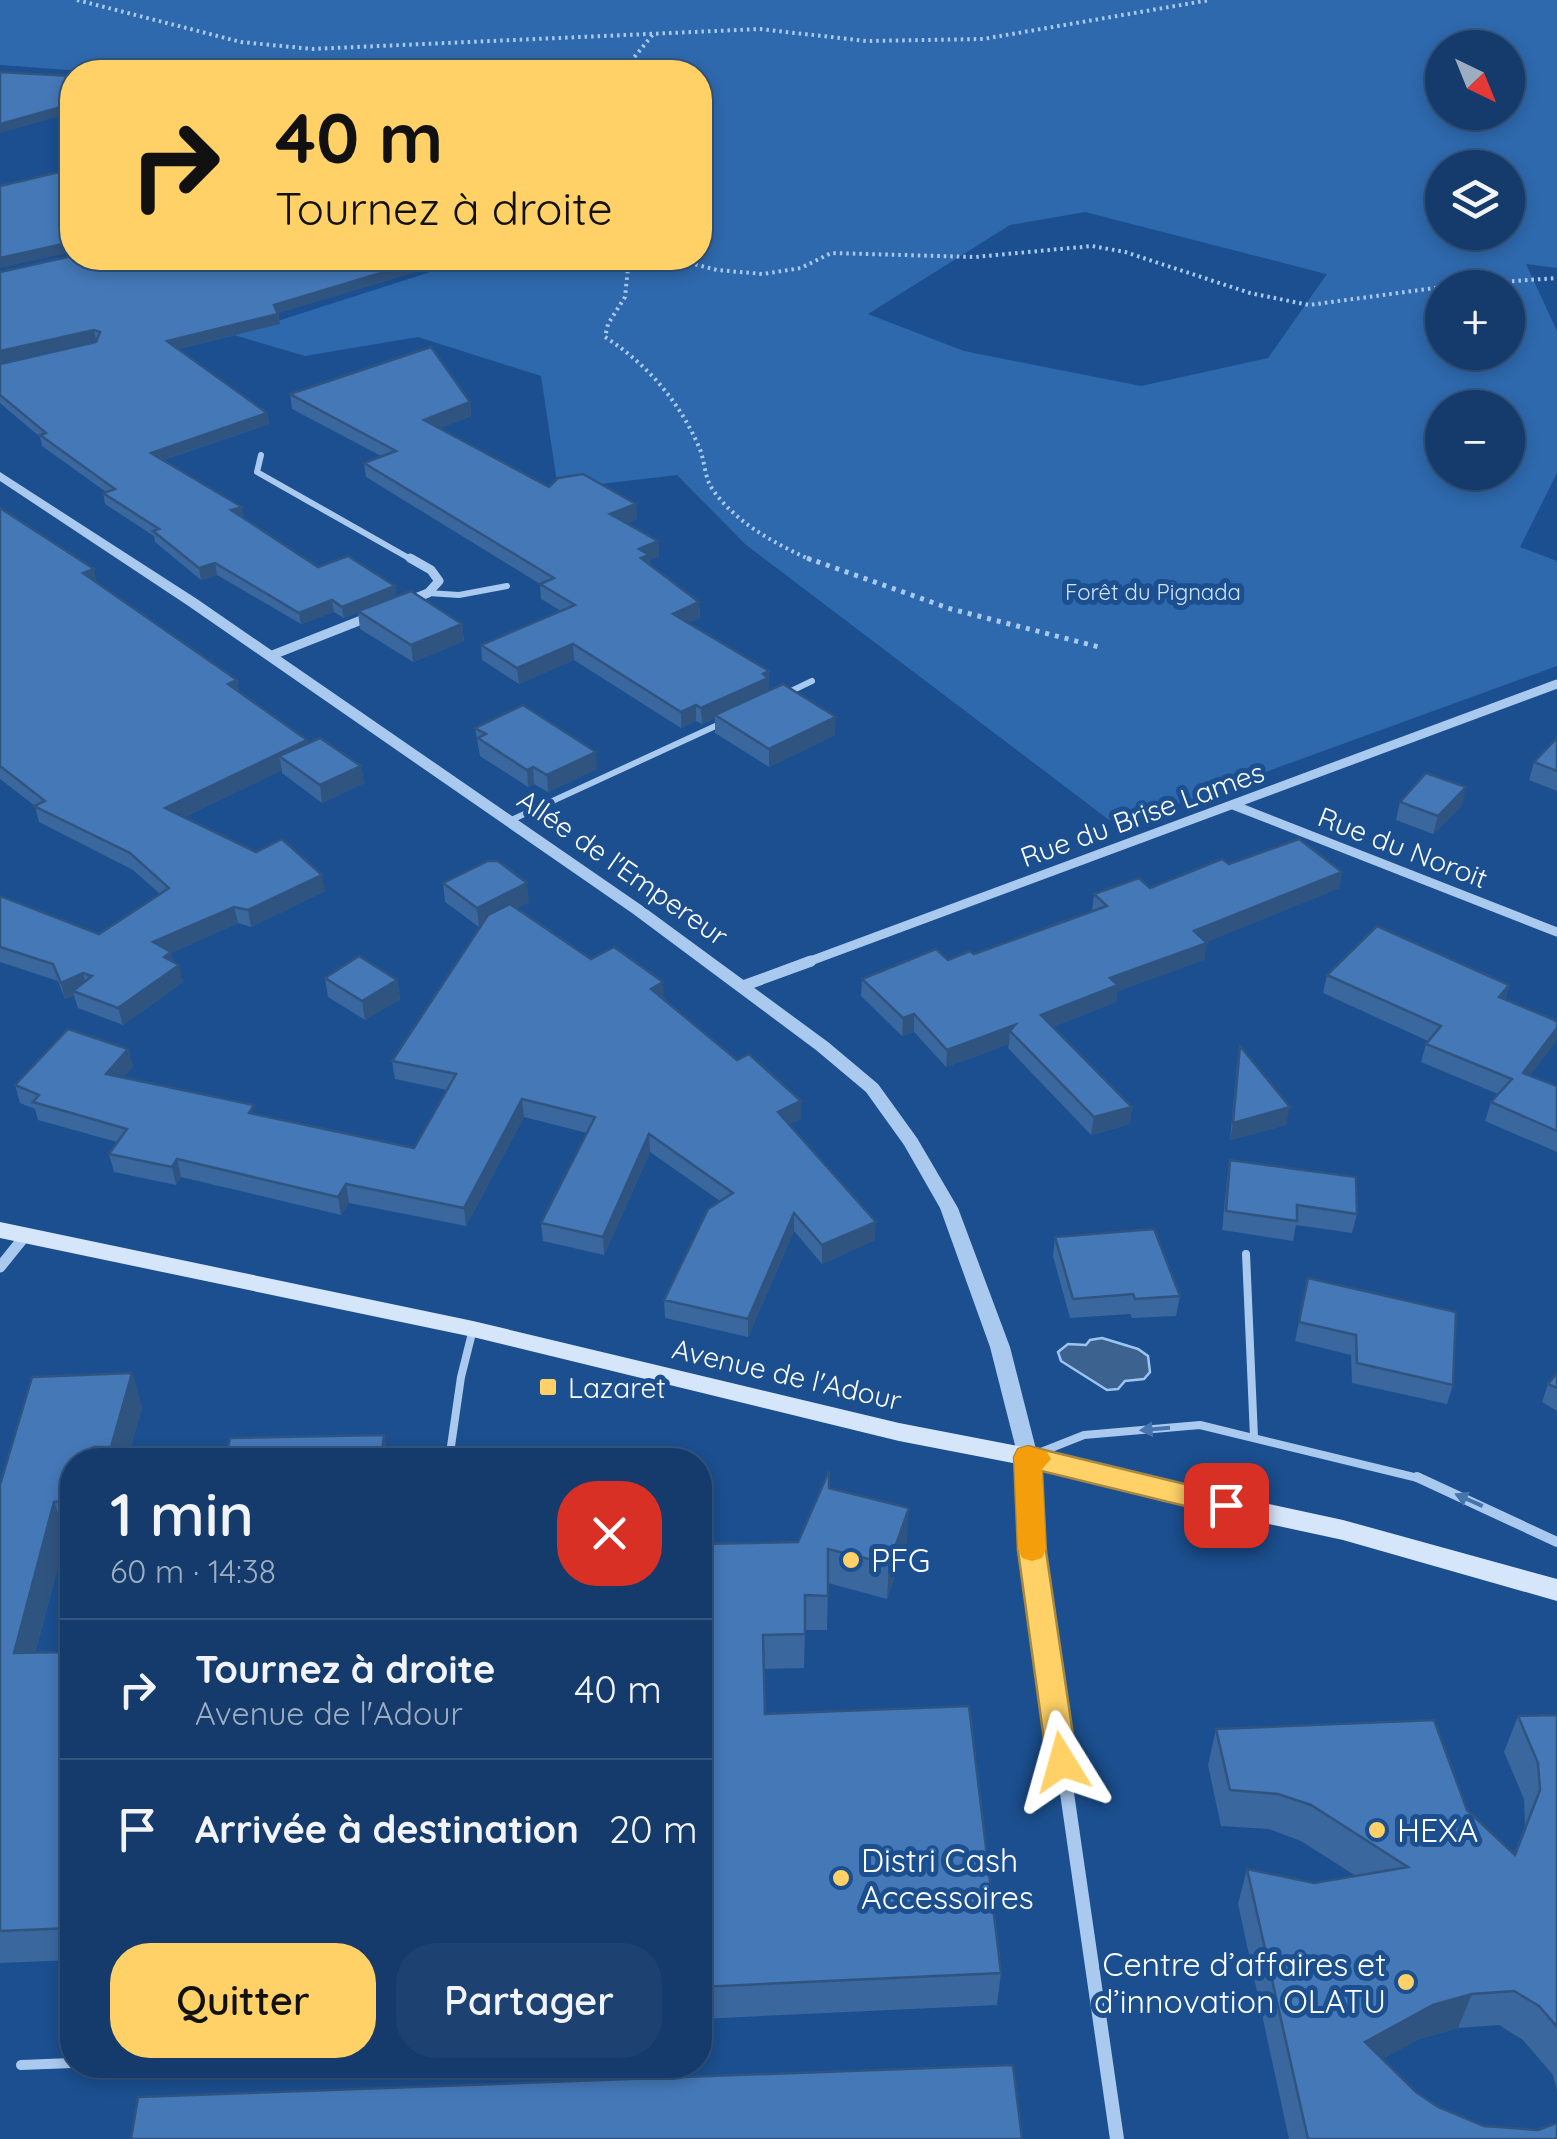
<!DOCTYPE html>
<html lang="fr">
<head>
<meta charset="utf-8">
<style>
	:root { --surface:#143b6b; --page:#1d4271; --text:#f1f3f6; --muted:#9dadc1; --line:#33557e; --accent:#ffd166 }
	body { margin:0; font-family:Quicksand,sans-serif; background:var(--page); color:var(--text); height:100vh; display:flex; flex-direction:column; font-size:38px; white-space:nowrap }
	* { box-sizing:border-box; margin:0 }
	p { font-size:32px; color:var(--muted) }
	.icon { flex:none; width:55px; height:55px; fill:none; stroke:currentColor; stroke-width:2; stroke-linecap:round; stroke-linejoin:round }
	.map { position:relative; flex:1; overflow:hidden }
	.panel { position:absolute; left:60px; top:1448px; width:652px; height:630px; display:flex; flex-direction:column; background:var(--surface); border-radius:40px; box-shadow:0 5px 15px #0003,0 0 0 2px var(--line) }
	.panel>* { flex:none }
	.top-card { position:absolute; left:60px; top:60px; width:652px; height:210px; border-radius:40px; box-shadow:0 5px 15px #0003,0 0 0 2px var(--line); background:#ffd166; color:#111; overflow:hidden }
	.needle { width:65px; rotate:137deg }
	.tools { position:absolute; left:1425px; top:30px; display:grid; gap:20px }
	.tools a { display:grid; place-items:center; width:100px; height:100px; border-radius:50%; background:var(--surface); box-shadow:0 5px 15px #0003,0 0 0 2px var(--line); font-size:50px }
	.pin { position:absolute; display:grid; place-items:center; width:85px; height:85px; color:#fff; margin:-42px; border-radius:20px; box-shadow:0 5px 15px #0006 }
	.me { position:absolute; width:110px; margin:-55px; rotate:352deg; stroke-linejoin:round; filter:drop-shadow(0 0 8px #0008) }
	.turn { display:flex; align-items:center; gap:35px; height:210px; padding:0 50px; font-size:45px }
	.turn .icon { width:130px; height:130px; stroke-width:2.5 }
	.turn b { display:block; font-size:70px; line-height:85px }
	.round { display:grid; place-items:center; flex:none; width:105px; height:105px; border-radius:40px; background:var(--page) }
	.head { display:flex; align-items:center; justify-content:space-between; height:170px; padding:0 50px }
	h1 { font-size:60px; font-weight:600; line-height:75px }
	.cta { display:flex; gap:20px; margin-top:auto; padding:20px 50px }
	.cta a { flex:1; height:115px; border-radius:40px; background:var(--accent); color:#111; font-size:40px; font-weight:600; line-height:115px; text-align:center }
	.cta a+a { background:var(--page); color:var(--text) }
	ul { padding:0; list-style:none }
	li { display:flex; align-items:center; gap:30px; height:140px; padding:0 50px; border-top:2px solid var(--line) }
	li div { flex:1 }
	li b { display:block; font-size:38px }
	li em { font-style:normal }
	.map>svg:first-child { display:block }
	.green { fill:#2e69ad; fill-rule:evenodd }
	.water { fill:#3c6290; stroke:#9cc4f0; stroke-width:2.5 }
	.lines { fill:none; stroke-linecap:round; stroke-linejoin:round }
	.path-far1 { stroke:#a9c9ee; stroke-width:4; stroke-dasharray:2.5 4; stroke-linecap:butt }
	.path { stroke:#a9c9ee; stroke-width:5; stroke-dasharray:4 6; stroke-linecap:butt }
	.service-far2 { stroke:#a9c9ee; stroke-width:6 }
	.service-far1 { stroke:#a9c9ee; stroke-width:8 }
	.service { stroke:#a9c9ee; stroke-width:10 }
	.minor-far3 { stroke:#a9c9ee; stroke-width:6 }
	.minor-far2 { stroke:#a9c9ee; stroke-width:9 }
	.minor-far1 { stroke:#a9c9ee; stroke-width:11 }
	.minor { stroke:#a9c9ee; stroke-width:14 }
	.tertiary { fill:#a9c9ee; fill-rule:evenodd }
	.secondary { fill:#d6e6fa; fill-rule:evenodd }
	.wall { fill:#3a679d }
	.shaded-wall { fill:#305480 }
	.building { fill:#4478b7; stroke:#305480; stroke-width:2.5 }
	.oneway { fill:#4674ac }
	.route { fill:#ffd166; stroke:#a68842; stroke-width:2.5 }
	.slow { fill:#f59e0b }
	.poi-dot { fill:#ffd166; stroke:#1b4f8f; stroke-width:4 }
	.labels { text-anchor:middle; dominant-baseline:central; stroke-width:10; stroke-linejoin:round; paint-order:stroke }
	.far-park-label { font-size:22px; fill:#cfe3fa; stroke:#1b4f8f }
	.street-label { font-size:28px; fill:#fff; stroke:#1b4f8f }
	.poi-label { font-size:28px; fill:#fff; stroke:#1b4f8f; text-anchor:start }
	.near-poi-label { font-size:32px; fill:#fff; stroke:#1b4f8f; text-anchor:start }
</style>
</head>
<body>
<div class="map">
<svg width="1557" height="2139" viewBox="0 0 1557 2139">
	<rect width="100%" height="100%" fill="#1b4f8f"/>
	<path class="green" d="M0,0H1557V268L1526,264L1557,331V473L1520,547L1557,561V666L1117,826L745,544L677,475L558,489L541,376L418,337L305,356L234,335L474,258H700V72H97L0,65ZM1442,48H1508V112H1442ZM1442,168H1508V232H1442ZM1085,212L1326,274H1327L1268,358L1141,386L964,351L868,314L1010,225ZM1442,288H1508V352H1442ZM1442,408H1508V472H1442Z"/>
	<path class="water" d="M1102,1338L1138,1349L1148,1356L1150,1372L1144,1379L1125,1381L1118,1389L1107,1390L1061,1361L1058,1352L1068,1344L1086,1345L1090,1340Z"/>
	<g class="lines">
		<g class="path-far1">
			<path d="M77,0L241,42L312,49L760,29L866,41L983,39L1210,0"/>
			<path d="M606,72L632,60L654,33"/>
			<path d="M629,258L625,297L608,324L605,337C647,364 679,401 699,447C705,460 704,478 713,490C737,524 776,544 813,561"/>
			<path d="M670,258L717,270L763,274L801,268L831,253L975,257L1092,246L1125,252L1250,293L1309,305L1457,285L1557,278"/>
		</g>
		<path class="path" d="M807,558L951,609L1103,648"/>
		<g class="service-far2">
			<path d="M428,593L459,595L507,586"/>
			<path d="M785,694L812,681"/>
			<path d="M509,821L722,723"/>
		</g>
		<g class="service-far1">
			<path d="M1246,1254L1254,1437"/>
			<path d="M1036,1454L1084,1435L1200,1425L1422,1479"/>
			<path d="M449,1460L461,1377L473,1329"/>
		</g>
		<g class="service">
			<path d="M1417,1477L1557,1542"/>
			<path d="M21,2065L72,2063"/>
		</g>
		<path class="minor-far3" d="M261,455L257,472L414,561"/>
		<g class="minor-far2">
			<path d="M408,601L428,593L439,581L431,570L410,558"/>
			<path d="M270,656L369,617"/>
			<path d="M1233,805L1557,932"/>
			<path d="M805,963L1557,684"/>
		</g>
		<g class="minor-far1">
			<path d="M743,986L811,961"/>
			<path d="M0,1267L25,1236"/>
			<path d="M1028,1457L1029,1479"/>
		</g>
		<path class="minor" d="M1029,1477L1032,1551L1117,2139"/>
		<path class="tertiary" d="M0,472L197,599L644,907L828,1042L878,1084L917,1138L958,1208L1010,1347L1038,1457L1035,1463L1028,1465L1021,1463L1018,1457L990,1347L940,1208L904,1145L866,1092L816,1050L632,913L187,605L0,481Z"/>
		<path class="secondary" d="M0,1222L473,1321L899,1423L1028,1448L1161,1481L1343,1520L1557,1579V1601L1343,1540L1161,1501L1028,1466L899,1441L473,1337L0,1238Z"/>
	</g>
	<g class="wall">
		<path d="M0,272L278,314L280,324L178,349L267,413L269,424L163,460L244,518L318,567L395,586L396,596L462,624L464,641L413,662L360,629L358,612L344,618L334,612L301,624L217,575L201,580L155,542L154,536L105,504L103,493L106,492L42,446L40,437L0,403V364L96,342L97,340L0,362Z"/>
		<path d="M290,394L470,402L471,416L440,428L549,487L637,519L626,523L658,541L659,556L650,560V564L699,602L700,618L688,623L769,671L768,691L835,735L769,767L715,733V718L702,724L696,721L681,728L574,660L519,684L482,660L481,645L561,611L541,599L540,584L366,477L364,463L381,456L292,409Z"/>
		<path d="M0,508L97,582L237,680L239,692L308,743L361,766L364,783L322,803L282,773V770L184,817L325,891L251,927L238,923L171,953L173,962L183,982L123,1025L78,1008L74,996L65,999L58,981L0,962V896L99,934L160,894L133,870L39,822L35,806L0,779Z"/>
		<path d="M475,728L597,769L548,792L534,784L528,787L480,756Z"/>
		<path d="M1557,738V791L1529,780L1534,762Z"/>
		<path d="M1400,802L1462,806L1433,834L1396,820Z"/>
		<path d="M1229,864L1342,872L1339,888L1206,942L1204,960L1117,991L1116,1002L1052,1027L1132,1107L1130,1124L1091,1135L1008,1048L1009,1044L946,1067L914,1032L902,1036L861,996L862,979L974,954L1092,911L1094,894L1150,888Z"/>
		<path d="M443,883L529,902L516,908L591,959L664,1000L737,1060L801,1101V1119L789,1124L875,1240L822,1264L794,1231L748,1337L665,1318L664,1300L720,1201L650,1152L604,1255L543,1241L541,1223L587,1133L524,1117L466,1226L349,1203L341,1215L181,1177L176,1185L114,1172L109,1154L117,1142L38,1120L35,1109L20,1103L15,1085L128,1049L133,1067L123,1077L256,1115L414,1148L447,1090L395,1079L392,1061L481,926L479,927L445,902Z"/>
		<path d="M1327,975L1509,985L1505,1000L1557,1021L1556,1041L1530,1075L1557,1086V1152L1485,1121L1491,1102L1498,1094L1421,1062L1426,1044L1428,1041L1323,993Z"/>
		<path d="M325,978L397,980L400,999L365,1020L328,997Z"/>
		<path d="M1240,1046L1286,1125L1230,1140L1237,1064Z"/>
		<path d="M1230,1160L1357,1214L1352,1233L1296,1225L1293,1241L1222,1230L1227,1179Z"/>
		<path d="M1055,1237L1180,1296L1176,1316L1132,1318L1130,1314L1070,1318L1053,1256Z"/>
		<path d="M1308,1278L1453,1385L1447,1404L1352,1383L1351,1355L1295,1341Z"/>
		<path d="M132,1373L142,1407L127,1460H72V1535L66,1536L35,1653L72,1652V1960L0,1963V1485Z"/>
		<path d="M1557,1373V1411L1542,1402L1548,1384Z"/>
		<path d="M829,1488L907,1542L887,1599L828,1583L827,1630H805L804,1668L764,1669L765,1714L1001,1973L997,2005L700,2019V1544L798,1542Z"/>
		<path d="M1557,1715V2091L1553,2075L1523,2040L1499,2025L1458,2028L1419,2039L1382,2059L1416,2092L1438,2107L1484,2126L1557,2139H1289L1238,1904L1247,1869L1314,1883L1356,1876L1301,1841L1269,1829L1221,1826L1208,1765L1216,1729L1467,1810L1514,1854L1525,1826L1524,1799L1504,1752L1518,1716Z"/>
	</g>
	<g class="shaded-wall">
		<path d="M72,104V113L0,133V124Z"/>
		<path d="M72,242V252L0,268V258Z"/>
		<path d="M431,258H464L276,314H278L280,324L169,351L167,341L274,305Z"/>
		<path d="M94,330L96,340L0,362V351Z"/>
		<path d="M470,402L471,416L426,434L424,420Z"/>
		<path d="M267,413L269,424L153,463L151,453Z"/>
		<path d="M636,504L637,519L610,529V514Z"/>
		<path d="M242,507L244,518L231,510Z"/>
		<path d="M658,541L659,556L650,560V570L642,573L639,549Z"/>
		<path d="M215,563L217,575L201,580L199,568Z"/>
		<path d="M94,569L97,584L83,573Z"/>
		<path d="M395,586L396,597L344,618L342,607Z"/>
		<path d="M332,600L334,612L301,624L299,613Z"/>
		<path d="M699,602L700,618L674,629L673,614Z"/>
		<path d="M462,624L464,641L413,662L411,645Z"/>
		<path d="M573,644L574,660L519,684L517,668Z"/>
		<path d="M769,671L768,694L715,715V718L702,724L701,708Z"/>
		<path d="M237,680L240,696L228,684Z"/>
		<path d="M696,705V721L681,728V712Z"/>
		<path d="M836,717L835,735L769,767V749Z"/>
		<path d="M307,740L310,756H279L282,770L169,824L165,808Z"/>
		<path d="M596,752L597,769L548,792L547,775Z"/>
		<path d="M361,766L364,783L322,803L320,785Z"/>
		<path d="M533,767L534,784L528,787L527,770Z"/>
		<path d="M1466,787L1462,806L1433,834L1438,816Z"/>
		<path d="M1342,872L1339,888L1192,948L1194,931Z"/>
		<path d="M322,875L325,891L251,927L248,910Z"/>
		<path d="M527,883L529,902L479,927L477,908Z"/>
		<path d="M234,907L238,923L171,953L175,968L179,965L183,982L123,1025L118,1008L153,942Z"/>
		<path d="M1207,943L1204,960L1117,991L1116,1002L1039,1032L1041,1015L1110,978Z"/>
		<path d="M83,973L87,990L73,991L74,996L65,999L61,983Z"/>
		<path d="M397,980L400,999L365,1020L362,1001Z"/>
		<path d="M663,982L664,1000L651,989Z"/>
		<path d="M1509,985L1504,1002L1499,997Z"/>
		<path d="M914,1014V1032L902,1036L903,1018Z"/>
		<path d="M1015,1025L1010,1031L1009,1044L946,1067L947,1050Z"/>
		<path d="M1557,1028L1556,1041L1518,1091L1523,1073Z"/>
		<path d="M128,1049L133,1067L110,1092L106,1074Z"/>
		<path d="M522,1099L524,1117L466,1226L464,1208Z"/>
		<path d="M801,1101V1119L778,1130V1112Z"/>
		<path d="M1132,1107L1130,1124L1091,1135L1094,1117Z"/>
		<path d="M1290,1107L1286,1125L1230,1140L1233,1123Z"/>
		<path d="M649,1134L650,1152L604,1255L603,1237Z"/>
		<path d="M177,1159L181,1177L176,1185L172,1167Z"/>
		<path d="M346,1184L349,1203L341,1215L338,1197Z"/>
		<path d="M794,1213V1231L748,1337V1319Z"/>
		<path d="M876,1222L875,1240L822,1264V1245Z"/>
		<path d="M132,1373L142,1407L127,1460H115L111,1447Z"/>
		<path d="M384,1435L388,1460H381Z"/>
		<path d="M94,1447L97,1460H90Z"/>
		<path d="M54,1502L66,1536L26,1686L14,1653Z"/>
		<path d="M909,1508L907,1542L887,1599L889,1564Z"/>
		<path d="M1472,1994L1458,2028L1419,2039L1352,2076L1365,2042L1433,2005Z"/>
	</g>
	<g class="building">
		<path d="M0,72L72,76V104L0,124Z"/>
		<path d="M72,169V242L0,258V186Z"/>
		<path d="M72,256V258H431L274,305L278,314L167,341L267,413L151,453L242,507L231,510L318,567L348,556L395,586L342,607L332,600L299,613L215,563L199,568L153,531L159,529L103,493L115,489L40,435L46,433L0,395V364L96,342L100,332L94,330L0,351V272Z"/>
		<path d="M431,347L470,402L424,420L549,487L558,478L583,474L636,504L610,514L658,541L639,549L649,555L641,558L699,602L673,614L769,671L763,674L768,678L701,708L696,705L681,712L573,644L517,668L481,645L575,605L540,584L554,578L364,463L396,451L290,394Z"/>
		<path d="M0,508L94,569L83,573L237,680L228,684L307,740L165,808L256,852L282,839L322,875L248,910L234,907L153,942L171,952L164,957L179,965L118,1008L73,991L92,976L83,973L61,983L53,964L0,947V896L99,934L169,888L130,853L34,806L45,801L0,766Z"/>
		<path d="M411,591L462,624L411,645L358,611Z"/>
		<path d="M783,684L836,717L769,749L715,715Z"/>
		<path d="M523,705L596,752L547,775L533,767L527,770L478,738L486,734L475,728Z"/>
		<path d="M320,738L361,766L320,785L279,756Z"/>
		<path d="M1557,738V771L1534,762Z"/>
		<path d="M1426,773L1466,787L1438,816L1400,802Z"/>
		<path d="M1299,839L1342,872L1194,931L1207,943L1110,978L1118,985L1041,1015L1132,1107L1094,1117L1010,1031L1015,1025L947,1050L914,1014L903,1018L862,979L936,949L948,960L970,951L974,954L1107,906L1094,894L1139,878L1150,888L1222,859L1229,864Z"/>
		<path d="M488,861H498L527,883L477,908L443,883Z"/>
		<path d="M510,904L591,959L614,947L663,982L651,989L737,1060L749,1054L801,1101L778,1112L876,1222L822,1245L794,1213L748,1319L664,1300L708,1209L733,1193L649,1134L603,1237L541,1223L595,1117L522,1099L464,1208L346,1184L338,1197L177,1159L172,1167L109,1154L127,1129L33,1102L39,1095L15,1085L68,1029L128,1049L106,1074L254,1105L249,1113L414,1148L456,1074L392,1061L488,915Z"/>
		<path d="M1377,926L1509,985L1499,997L1557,1021V1028L1523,1073L1557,1086V1131L1491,1102L1512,1079L1426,1044L1441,1026L1327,975Z"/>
		<path d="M359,956L397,980L362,1001L325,978Z"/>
		<path d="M1240,1046L1290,1107L1233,1123Z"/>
		<path d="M1230,1160L1356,1177L1357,1214L1297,1205V1221L1226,1211Z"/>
		<path d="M1154,1229L1180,1296L1135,1299L1133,1294L1073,1299L1055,1237Z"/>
		<path d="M1308,1278L1456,1312L1453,1385L1357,1363L1356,1335L1299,1322Z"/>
		<path d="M132,1373L111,1447H94L90,1460H72V1500L54,1502L14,1653L72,1652V1928L0,1931V1485L32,1377Z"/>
		<path d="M1557,1373V1388L1548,1384Z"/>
		<path d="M384,1435L381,1460H225L230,1438Z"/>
		<path d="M688,1457V1460H626Z"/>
		<path d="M829,1471V1488L909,1508L889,1564L828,1549V1596L805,1595V1634L763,1635L765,1714L969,1706L1001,1973L700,1987V1544L798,1542Z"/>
		<path d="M1557,1715V2027L1539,2006L1514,1991L1472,1994L1433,2005L1365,2042L1416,2092L1438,2107L1484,2126L1538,2130L1557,2123V2139H1308L1247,1869L1314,1883L1408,1867L1311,1805L1278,1794L1230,1790L1216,1729L1434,1720L1467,1810L1515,1855L1540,1790L1538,1763L1518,1716Z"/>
		<path d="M1013,2065L1022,2139H131L138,2097Z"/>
	</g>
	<defs><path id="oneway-solid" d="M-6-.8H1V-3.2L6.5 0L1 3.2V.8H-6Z" transform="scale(2.5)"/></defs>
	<g class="oneway">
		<use href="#oneway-solid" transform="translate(1155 1429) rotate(175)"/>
		<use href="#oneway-solid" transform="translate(1469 1500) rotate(-156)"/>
	</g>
	<path class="route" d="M1028,1446L1226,1494L1236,1497L1240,1505L1236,1513L1226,1516L1042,1471L1046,1551L1077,1762L1073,1771L1062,1775L1051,1771L1047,1762L1018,1551L1014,1457L1018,1449Z"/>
	<path class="slow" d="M1028,1446L1047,1452L1051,1459L1042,1469L1046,1549L1042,1558L1032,1561L1022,1558L1018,1549L1014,1457L1018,1449Z"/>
	<g class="poi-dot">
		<rect x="538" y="1377" width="20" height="20" rx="5"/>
		<circle cx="851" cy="1560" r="10"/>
		<circle cx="1377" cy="1830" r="10"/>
		<circle cx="841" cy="1878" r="10"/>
		<circle cx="1406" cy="1982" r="10"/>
	</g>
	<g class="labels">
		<g class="far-park-label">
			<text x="1153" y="592">Forêt du Pignada</text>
		</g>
		<g class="street-label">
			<text transform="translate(1142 814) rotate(-20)">Rue du Brise Lames</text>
			<text transform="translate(1403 847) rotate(21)">Rue du Noroit</text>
			<text transform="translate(623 867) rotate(35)">Allée de l'Empereur</text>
			<text transform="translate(787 1374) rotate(13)">Avenue de l'Adour</text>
		</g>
		<g class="poi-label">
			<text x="568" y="1387">Lazaret</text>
		</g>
		<g class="near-poi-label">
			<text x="871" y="1560">PFG</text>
			<text x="1397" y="1830">HEXA</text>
			<text x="861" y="1860">Distri Cash<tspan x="861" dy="37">Accessoires</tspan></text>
			<text x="1386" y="1964" text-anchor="end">Centre d’affaires et<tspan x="1386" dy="37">d’innovation OLATU</tspan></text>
		</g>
	</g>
</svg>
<div class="tools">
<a><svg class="needle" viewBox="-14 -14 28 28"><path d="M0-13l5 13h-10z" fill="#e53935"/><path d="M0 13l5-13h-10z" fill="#9dadc1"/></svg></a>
<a><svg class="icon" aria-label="layers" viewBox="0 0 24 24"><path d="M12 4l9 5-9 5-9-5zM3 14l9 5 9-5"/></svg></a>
<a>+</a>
<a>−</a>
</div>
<div class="pin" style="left:1226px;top:1505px;background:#d93025"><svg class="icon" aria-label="arrive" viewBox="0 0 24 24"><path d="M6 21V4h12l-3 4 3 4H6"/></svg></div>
<svg class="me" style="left:1062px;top:1762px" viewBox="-20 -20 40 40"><path d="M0-17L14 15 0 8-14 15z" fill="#ffd166" stroke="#fff" stroke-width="4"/></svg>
<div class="top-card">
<div class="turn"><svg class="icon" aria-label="right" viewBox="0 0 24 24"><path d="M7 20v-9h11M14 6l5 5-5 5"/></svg><div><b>40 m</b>Tournez à droite</div></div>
</div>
<section class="panel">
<div class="head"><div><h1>1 min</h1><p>60 m · 14:38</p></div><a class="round" style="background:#d93025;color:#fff"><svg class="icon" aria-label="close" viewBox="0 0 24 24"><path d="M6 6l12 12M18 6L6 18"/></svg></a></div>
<ul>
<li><svg class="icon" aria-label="right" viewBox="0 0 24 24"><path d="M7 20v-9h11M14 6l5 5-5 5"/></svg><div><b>Tournez à droite</b><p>Avenue de l'Adour</p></div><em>40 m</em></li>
<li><svg class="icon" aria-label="arrive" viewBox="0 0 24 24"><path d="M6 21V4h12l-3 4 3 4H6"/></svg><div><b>Arrivée à destination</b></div><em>20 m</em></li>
</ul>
<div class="cta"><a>Quitter</a><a>Partager</a></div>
</section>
</div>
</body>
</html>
